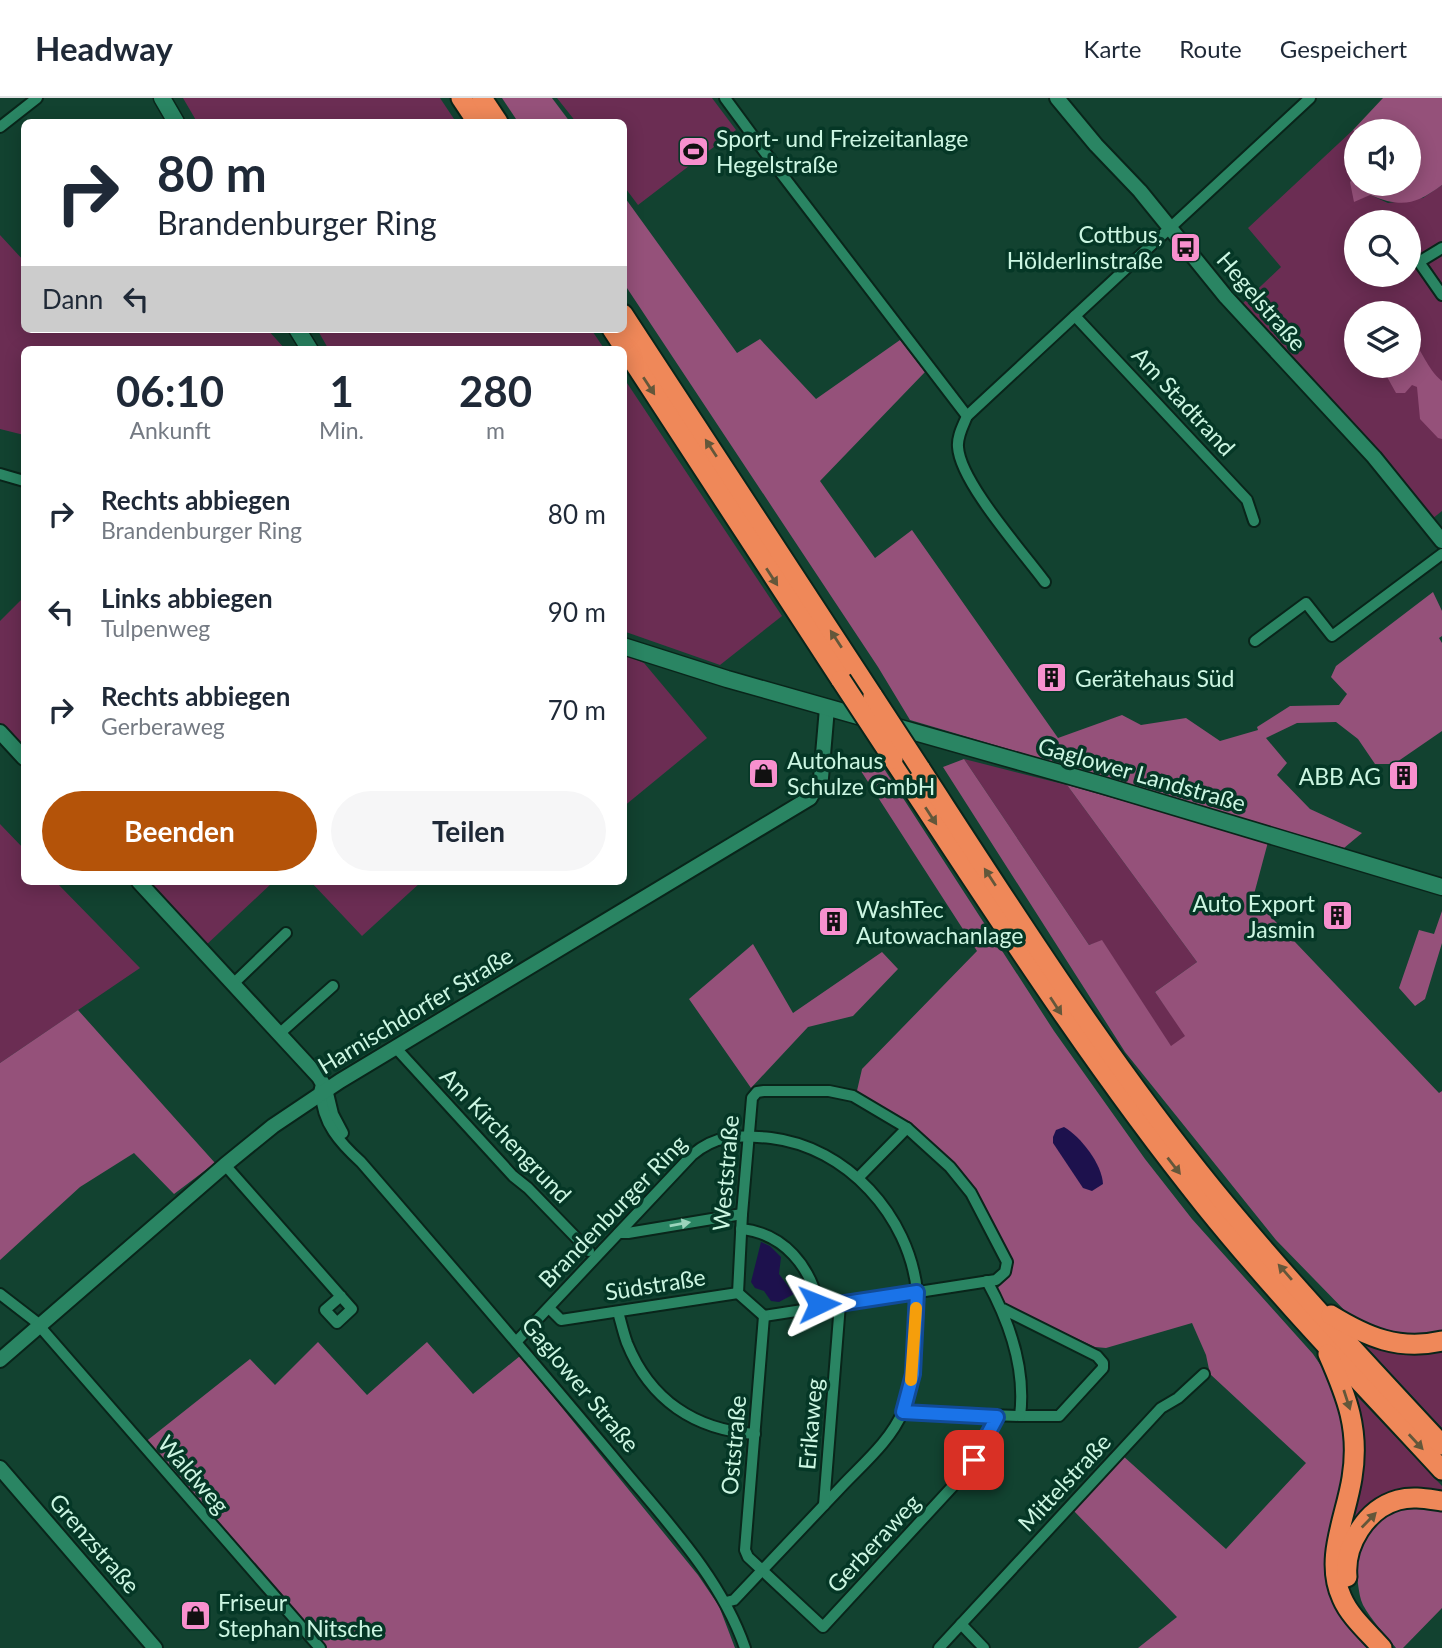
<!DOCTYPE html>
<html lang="de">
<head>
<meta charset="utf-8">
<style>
	:root { --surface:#fff; --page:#f6f6f7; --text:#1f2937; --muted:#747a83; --line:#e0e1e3; --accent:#b45309 }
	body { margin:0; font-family:Lato,sans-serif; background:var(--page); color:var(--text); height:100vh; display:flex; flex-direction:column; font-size:26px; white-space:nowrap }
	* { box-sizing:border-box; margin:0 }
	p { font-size:23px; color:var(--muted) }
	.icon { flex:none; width:38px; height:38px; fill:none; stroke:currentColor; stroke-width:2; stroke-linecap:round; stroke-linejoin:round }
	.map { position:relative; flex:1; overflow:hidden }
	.sheet { position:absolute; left:21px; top:248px; width:606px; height:539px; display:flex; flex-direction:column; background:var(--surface); border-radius:10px; box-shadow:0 4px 18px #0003 }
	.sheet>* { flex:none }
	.hud { position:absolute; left:21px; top:21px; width:606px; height:214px; border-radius:10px; box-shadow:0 4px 18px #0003; background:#fff; color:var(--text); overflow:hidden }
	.fabs { position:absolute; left:1344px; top:21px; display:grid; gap:14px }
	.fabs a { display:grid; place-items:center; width:77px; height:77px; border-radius:50%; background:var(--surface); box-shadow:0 4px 18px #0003; font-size:35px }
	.pin { position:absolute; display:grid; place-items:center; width:60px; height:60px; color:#fff; margin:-30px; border-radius:14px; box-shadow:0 4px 10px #0006 }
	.me { position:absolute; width:77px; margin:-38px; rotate:88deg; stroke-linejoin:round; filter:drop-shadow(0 0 5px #0008) }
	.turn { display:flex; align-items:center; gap:24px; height:147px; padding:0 21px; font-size:32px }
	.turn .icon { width:91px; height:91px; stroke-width:2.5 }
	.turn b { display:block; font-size:49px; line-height:60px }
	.then { display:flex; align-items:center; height:66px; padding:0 21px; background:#0003; gap:14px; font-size:26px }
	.eta { display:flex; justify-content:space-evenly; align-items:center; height:119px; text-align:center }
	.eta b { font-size:42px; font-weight:700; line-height:49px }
	.button { display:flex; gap:14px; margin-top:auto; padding:14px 21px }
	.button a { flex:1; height:80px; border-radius:42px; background:var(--accent); color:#fff; font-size:28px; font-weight:700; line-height:80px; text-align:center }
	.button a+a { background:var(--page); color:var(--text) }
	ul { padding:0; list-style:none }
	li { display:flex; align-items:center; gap:21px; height:98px; padding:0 21px }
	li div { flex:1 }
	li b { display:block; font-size:26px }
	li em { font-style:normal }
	header { display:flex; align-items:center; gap:42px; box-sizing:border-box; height:98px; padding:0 35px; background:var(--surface); border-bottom:2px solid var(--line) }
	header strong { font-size:33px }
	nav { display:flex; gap:38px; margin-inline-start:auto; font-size:24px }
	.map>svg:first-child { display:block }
	.green { fill:#6b2d53; fill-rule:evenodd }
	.forest { fill:#95517a }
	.water { fill:#1d114d }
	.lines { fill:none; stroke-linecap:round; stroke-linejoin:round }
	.minor-casing { stroke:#09251a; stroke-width:14 }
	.tertiary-casing { stroke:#09251a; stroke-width:18 }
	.secondary-casing { stroke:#09251a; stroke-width:19 }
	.motorway-casing { stroke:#09251a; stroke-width:23 }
	.minor { stroke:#2a8563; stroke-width:10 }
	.tertiary { stroke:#2a8563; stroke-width:14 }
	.secondary { stroke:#2a8563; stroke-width:16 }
	.motorway { stroke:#ef8859; stroke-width:19 }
	.motorway-bridge-casing { stroke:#09251a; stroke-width:23; stroke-linecap:butt }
	.motorway-bridge { stroke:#ef8859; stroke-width:19 }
	.oneway { fill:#63573a }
	.oneway2 { fill:#9bd4bc }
	.route-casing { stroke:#114b97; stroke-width:18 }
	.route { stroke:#1a73e8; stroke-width:12 }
	.slow { stroke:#f59e0b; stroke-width:12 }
	.labels { text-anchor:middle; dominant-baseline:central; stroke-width:7; stroke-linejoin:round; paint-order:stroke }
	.poi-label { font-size:23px; fill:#ccf6e2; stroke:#053726; text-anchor:start }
	.street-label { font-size:23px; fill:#ccf6e2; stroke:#053726 }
</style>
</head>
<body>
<header>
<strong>Headway</strong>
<nav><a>Karte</a><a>Route</a><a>Gespeichert</a></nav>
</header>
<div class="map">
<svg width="1442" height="1550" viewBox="0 0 1442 1550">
	<rect width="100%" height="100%" fill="#124230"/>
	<g class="green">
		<path d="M183,0H440L456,24H197Z"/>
		<path d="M557,0H712L736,32L638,107L623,87V24H576Z"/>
		<path d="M1353,32L1356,37V75L1350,84L1370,97L1388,105L1423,100L1442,87V413L1432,421L1378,353L1242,206L1281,169L1248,130ZM1356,124H1409V177H1356ZM1356,215H1409V268H1356Z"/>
		<path d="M0,137L24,163V231H267L286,252H24V337L0,331Z"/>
		<path d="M317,231H591L605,252H329Z"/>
		<path d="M623,279L782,518L720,567L623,533Z"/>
		<path d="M24,499V654L0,627V523Z"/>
		<path d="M623,556L644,565L707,640L623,709Z"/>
		<path d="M964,661L1067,687L1197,864L1155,894L1186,938L1171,949L1102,843L1089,847Z"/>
		<path d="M0,726L24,751V784H56L140,870L0,965Z"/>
		<path d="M145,784H273L204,849Z"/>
		<path d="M311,784H421L362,838Z"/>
		<path d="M1363,1245L1442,1251V1330Z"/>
		<path d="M1353,1294L1442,1388V1396L1350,1432Z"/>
	</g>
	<g class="forest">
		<path d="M502,0H552L570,24H518Z"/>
		<path d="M1383,0H1442V87C1415,107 1402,110 1370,97L1354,104L1350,84L1356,75V86H1409V33H1356V37L1353,32Z"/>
		<path d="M623,97L737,255L760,241L816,301L900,242L925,274L820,383L875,460L912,432L1058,640L1122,617L1141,627L1186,620L1220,643L1258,632L1257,629L1290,608L1339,607L1347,596L1331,579L1336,568L1433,494L1442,513V538L1439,540L1442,545V633L1394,666H1375L1358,641L1336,624L1297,625L1266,640L1287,665L1277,677L1310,711L1362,735L1344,750L910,622L878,569L623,184Z"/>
		<path d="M1409,238C1423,252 1426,270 1442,283V341L1438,340L1420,321L1417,289L1412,287L1405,295H1396L1386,277L1376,268H1409Z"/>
		<path d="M964,661L1089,847L1102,842L1171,948L1185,938L1155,894L1197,864L1067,687L1268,744L1253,800L1439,995L1442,993V1236L1405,1240L1353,1221L1276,1142L1125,954L943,669Z"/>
		<path d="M879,663L1054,933L1145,1061L1192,1121L1313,1256L1332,1284L1338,1302L1347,1350L1341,1388L1331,1424L1325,1461L1327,1476L1369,1550H1138L1177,1519L1072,1411L1122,1357L1226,1451L1306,1365L1210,1276L1206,1257L1192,1225L1106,1250L1095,1249L1005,1207L997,1191L1010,1176L1011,1162L974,1093L954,1067L931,1044L907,1025L856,997L862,971L977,853L861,673Z"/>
		<path d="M1442,813V845L1425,901L1415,908L1399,890L1419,832L1434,836Z"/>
		<path d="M753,846L793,915L882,854L898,871L853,918L808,929L751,990L689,901Z"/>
		<path d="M78,912L215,1065L174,1096L134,1055L80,1089L0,1162V965Z"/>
		<path d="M318,1244L367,1297L427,1244L473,1296L520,1258L698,1477L719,1508L735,1550H319L144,1345L250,1261L275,1287Z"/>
		<path d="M1418,1407L1442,1412V1510L1403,1550H1396C1385,1536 1371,1522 1363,1507C1360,1501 1359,1493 1358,1486C1352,1444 1376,1413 1418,1407Z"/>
	</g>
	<g class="water">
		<path d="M1064,1029C1081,1039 1102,1066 1103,1086L1092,1093L1083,1090L1053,1045V1039L1056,1032Z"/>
		<path d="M761,1144L770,1148L781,1159L779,1176L794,1196L779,1204L771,1203L764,1193L755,1190L751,1184Z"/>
	</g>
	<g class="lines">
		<defs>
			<g id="minor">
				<path d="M725,0L764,53L967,318"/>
				<path d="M0,29L37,0"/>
				<path d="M1442,150L1419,164L1442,197"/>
				<path d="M1075,218L1247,402L1254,423"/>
				<path d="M0,376L24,383"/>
				<path d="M1045,484C1023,454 960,384 958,349C957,338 963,328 967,318L1310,0"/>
				<path d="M1255,543L1306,505L1332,538L1442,456"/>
				<path d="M233,886L286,835"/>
				<path d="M279,936L333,888"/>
				<path d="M395,949L513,1078L528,1090L589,1153"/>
				<path d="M327,991L333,1016L343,1035"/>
				<path d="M321,995C322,1025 340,1045 361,1064C446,1162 530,1260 613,1359C661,1418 720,1477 745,1550"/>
				<path d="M225,1067L352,1211L337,1225L325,1212L341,1198"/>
				<path d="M858,1080L907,1030"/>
				<path d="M741,1131C784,1135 811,1169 819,1209"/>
				<path d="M619,1135H628L742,1116"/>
				<path d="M987,1183C1009,1223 1026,1271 1020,1318H1059L1103,1270V1265L1097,1258L1003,1211"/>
				<path d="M738,1195L742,1116L752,1000L757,994L764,993H829L853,998L907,1030L950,1069L971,1095L1007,1164L1005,1174L996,1182L764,1218"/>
				<path d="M738,1195L764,1218"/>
				<path d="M0,1196L35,1223L320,1550"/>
				<path d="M549,1210L561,1222L738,1195"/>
				<path d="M618,1214C621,1224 623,1234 627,1245C650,1302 695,1332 755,1336"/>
				<path d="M764,1218L745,1452L748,1459L823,1529L965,1375L982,1349L997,1319"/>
				<path d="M517,1243L692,1057C716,1036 740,1037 771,1040C847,1049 909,1118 917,1193C919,1208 915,1225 914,1241C913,1265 913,1291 903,1313C891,1342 864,1365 843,1387C807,1425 770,1464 734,1502L726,1504"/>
				<path d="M903,1314L1020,1318"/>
				<path d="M824,1407L840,1206"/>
				<path d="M961,1526L984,1550"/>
				<path d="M939,1550L1161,1310L1178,1300L1204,1276"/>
			</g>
			<g id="tertiary">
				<path d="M1057,0L1096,47L1140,93L1226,199L1374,359L1442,443"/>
				<path d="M0,634L24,660"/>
				<path d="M139,784L319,979L323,986L321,995"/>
				<path d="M0,1262L225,1067L273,1028L340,983L810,700L821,680L827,610"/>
				<path d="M0,1370L155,1550"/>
			</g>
			<g id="secondary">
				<path d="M162,0L176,24"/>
				<path d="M297,231L310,252"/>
				<path d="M623,548L727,581L1102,687L1442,789"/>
			</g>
			<g id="motorway">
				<path d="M461,0L477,24"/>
				<path d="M482,0L498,24"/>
				<path d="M623,216L873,598"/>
				<path d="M612,231L841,582"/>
				<path d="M893,661C993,812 1091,966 1205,1108C1279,1200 1362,1285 1442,1372"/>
				<path d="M920,670C1013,813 1105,958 1213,1091C1285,1179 1364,1263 1442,1347"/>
				<path d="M1331,1217C1367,1239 1399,1253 1442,1243"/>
				<path d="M1328,1256C1347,1299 1360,1332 1352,1380C1346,1419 1324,1461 1342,1500C1350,1519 1369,1535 1382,1550"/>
				<path d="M1347,1479C1344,1447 1366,1411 1398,1402C1413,1398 1427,1401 1442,1403"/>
			</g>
		</defs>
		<use href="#minor" class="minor-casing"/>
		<use href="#tertiary" class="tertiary-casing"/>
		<use href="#secondary" class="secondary-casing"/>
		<use href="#motorway" class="motorway-casing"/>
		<use href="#minor" class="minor"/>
		<use href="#tertiary" class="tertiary"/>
		<use href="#secondary" class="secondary"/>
		<use href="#motorway" class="motorway"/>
		<defs>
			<g id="motorway-bridge">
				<path d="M841,582L893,661"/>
				<path d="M873,598L920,670"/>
			</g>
		</defs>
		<use href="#motorway-bridge" class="motorway-bridge-casing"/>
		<use href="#motorway-bridge" class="motorway-bridge"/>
	</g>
	<defs><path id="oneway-solid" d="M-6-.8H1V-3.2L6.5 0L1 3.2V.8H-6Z" transform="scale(1.75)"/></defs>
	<g class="oneway">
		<use href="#oneway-solid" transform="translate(649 288) rotate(57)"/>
		<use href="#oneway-solid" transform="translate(711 350) rotate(-123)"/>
		<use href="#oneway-solid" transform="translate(772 479) rotate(57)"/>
		<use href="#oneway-solid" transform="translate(836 541) rotate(-123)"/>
		<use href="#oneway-solid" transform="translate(931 718) rotate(57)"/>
		<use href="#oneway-solid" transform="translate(990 779) rotate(-123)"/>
		<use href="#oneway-solid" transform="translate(1056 908) rotate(57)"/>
		<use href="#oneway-solid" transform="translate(1174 1068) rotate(52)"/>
		<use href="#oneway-solid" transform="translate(1285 1174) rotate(-131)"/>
		<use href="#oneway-solid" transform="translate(1347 1302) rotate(72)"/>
		<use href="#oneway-solid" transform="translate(1416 1344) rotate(47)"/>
		<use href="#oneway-solid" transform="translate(1369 1422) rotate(-46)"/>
	</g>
	<use class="oneway2" href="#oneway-solid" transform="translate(680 1126) rotate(-10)"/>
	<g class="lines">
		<defs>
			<path id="route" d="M819,1206V1209L917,1194L913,1276L903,1314L997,1319L974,1362"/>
		</defs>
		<use href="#route" class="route-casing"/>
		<use href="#route" class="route"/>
		<path class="slow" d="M911,1282L916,1210"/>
	</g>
	<defs>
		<symbol id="stadium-square" viewBox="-11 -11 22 22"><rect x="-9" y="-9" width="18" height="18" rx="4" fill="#f790ce" stroke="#053726"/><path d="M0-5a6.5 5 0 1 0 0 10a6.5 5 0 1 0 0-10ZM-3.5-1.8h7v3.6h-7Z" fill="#111"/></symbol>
		<symbol id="bus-square" viewBox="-11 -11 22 22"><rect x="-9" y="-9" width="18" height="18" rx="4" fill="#f790ce" stroke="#053726"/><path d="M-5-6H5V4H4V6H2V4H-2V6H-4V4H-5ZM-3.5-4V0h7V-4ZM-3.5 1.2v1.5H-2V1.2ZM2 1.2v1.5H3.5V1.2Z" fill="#111"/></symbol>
		<symbol id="building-square" viewBox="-11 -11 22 22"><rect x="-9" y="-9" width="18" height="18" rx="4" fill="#f790ce" stroke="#053726"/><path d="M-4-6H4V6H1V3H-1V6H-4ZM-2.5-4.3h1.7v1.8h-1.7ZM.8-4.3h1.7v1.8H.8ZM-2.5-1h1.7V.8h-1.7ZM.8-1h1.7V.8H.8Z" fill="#111"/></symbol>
		<symbol id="shop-square" viewBox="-11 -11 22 22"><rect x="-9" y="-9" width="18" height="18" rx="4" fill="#f790ce" stroke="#053726"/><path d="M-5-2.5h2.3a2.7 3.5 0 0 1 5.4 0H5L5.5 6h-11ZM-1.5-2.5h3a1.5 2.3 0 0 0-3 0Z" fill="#111"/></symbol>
	</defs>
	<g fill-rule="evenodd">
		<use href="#stadium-square" x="676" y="36" width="35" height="35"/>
		<use href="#bus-square" x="1168" y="132" width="35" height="35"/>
		<use href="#building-square" x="1034" y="562" width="35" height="35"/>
		<use href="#shop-square" x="746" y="658" width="35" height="35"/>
		<use href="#building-square" x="1386" y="660" width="35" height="35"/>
		<use href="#building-square" x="1320" y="800" width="35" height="35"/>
		<use href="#building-square" x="816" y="806" width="35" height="35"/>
		<use href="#shop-square" x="178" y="1500" width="35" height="35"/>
	</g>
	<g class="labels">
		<g class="poi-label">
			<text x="716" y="40">Sport- und Freizeitanlage<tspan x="716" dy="26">Hegelstraße</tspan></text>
			<text x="1163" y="136" text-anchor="end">Cottbus,<tspan x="1163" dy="26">Hölderlinstraße</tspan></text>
			<text x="1075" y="580">Gerätehaus Süd</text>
			<text x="787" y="662">Autohaus<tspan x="787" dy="26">Schulze GmbH</tspan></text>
			<text x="1381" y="678" text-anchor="end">ABB AG</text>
			<text x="1315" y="805" text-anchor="end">Auto Export<tspan x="1315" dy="26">Jasmin</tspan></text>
			<text x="856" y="811">WashTec<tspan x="856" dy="26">Autowachanlage</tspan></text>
			<text x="218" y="1504">Friseur<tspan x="218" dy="26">Stephan Nitsche</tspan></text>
		</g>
		<g class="street-label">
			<text transform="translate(1262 203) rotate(49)">Hegelstraße</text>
			<text transform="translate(1184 303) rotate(47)">Am Stadtrand</text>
			<text transform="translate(1142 676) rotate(16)">Gaglower Landstraße</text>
			<text transform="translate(415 912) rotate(-31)">Harnischdorfer Straße</text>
			<text transform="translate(506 1037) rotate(46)">Am Kirchengrund</text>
			<text transform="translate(725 1075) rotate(-85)">Weststraße</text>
			<text transform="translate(612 1113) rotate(-46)">Brandenburger Ring</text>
			<text transform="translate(655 1186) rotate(-9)">Südstraße</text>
			<text transform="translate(581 1286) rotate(50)">Gaglower Straße</text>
			<text transform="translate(810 1326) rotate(-85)">Erikaweg</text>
			<text transform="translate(733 1347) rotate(-85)">Oststraße</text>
			<text transform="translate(194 1376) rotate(49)">Waldweg</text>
			<text transform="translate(1064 1384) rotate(-47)">Mittelstraße</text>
			<text transform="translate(95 1445) rotate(49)">Grenzstraße</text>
			<text transform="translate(873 1445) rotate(-47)">Gerberaweg</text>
		</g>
	</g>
</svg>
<div class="fabs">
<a><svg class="icon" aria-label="sound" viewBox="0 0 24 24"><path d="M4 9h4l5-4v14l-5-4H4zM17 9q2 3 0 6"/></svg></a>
<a><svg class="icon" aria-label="search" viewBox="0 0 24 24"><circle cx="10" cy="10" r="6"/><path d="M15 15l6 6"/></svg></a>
<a><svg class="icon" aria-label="layers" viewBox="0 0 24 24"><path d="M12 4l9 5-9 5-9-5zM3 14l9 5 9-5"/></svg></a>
</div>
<div class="pin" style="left:974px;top:1362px;background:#d93025"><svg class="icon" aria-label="arrive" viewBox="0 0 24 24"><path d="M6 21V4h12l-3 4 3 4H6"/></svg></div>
<svg class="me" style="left:819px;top:1206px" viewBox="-20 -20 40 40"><path d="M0-17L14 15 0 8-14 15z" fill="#1a73e8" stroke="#fff" stroke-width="4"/></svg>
<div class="hud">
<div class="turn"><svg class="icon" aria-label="right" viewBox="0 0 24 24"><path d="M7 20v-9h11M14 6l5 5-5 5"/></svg><div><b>80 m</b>Brandenburger Ring</div></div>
<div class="then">Dann<svg class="icon" aria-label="left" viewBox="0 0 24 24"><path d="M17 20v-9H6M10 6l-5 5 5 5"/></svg></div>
</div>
<section class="sheet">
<div class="eta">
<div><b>06:10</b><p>Ankunft</p></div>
<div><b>1</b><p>Min.</p></div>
<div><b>280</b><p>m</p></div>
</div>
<ul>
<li><svg class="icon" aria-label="right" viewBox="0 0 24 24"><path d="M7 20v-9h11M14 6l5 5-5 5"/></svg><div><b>Rechts abbiegen</b><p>Brandenburger Ring</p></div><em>80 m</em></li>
<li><svg class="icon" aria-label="left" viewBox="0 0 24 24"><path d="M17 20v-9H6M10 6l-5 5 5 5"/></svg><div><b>Links abbiegen</b><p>Tulpenweg</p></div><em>90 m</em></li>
<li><svg class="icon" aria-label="right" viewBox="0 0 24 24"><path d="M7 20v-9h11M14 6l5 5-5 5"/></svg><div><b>Rechts abbiegen</b><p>Gerberaweg</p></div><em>70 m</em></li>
</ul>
<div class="button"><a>Beenden</a><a>Teilen</a></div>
</section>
</div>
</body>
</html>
